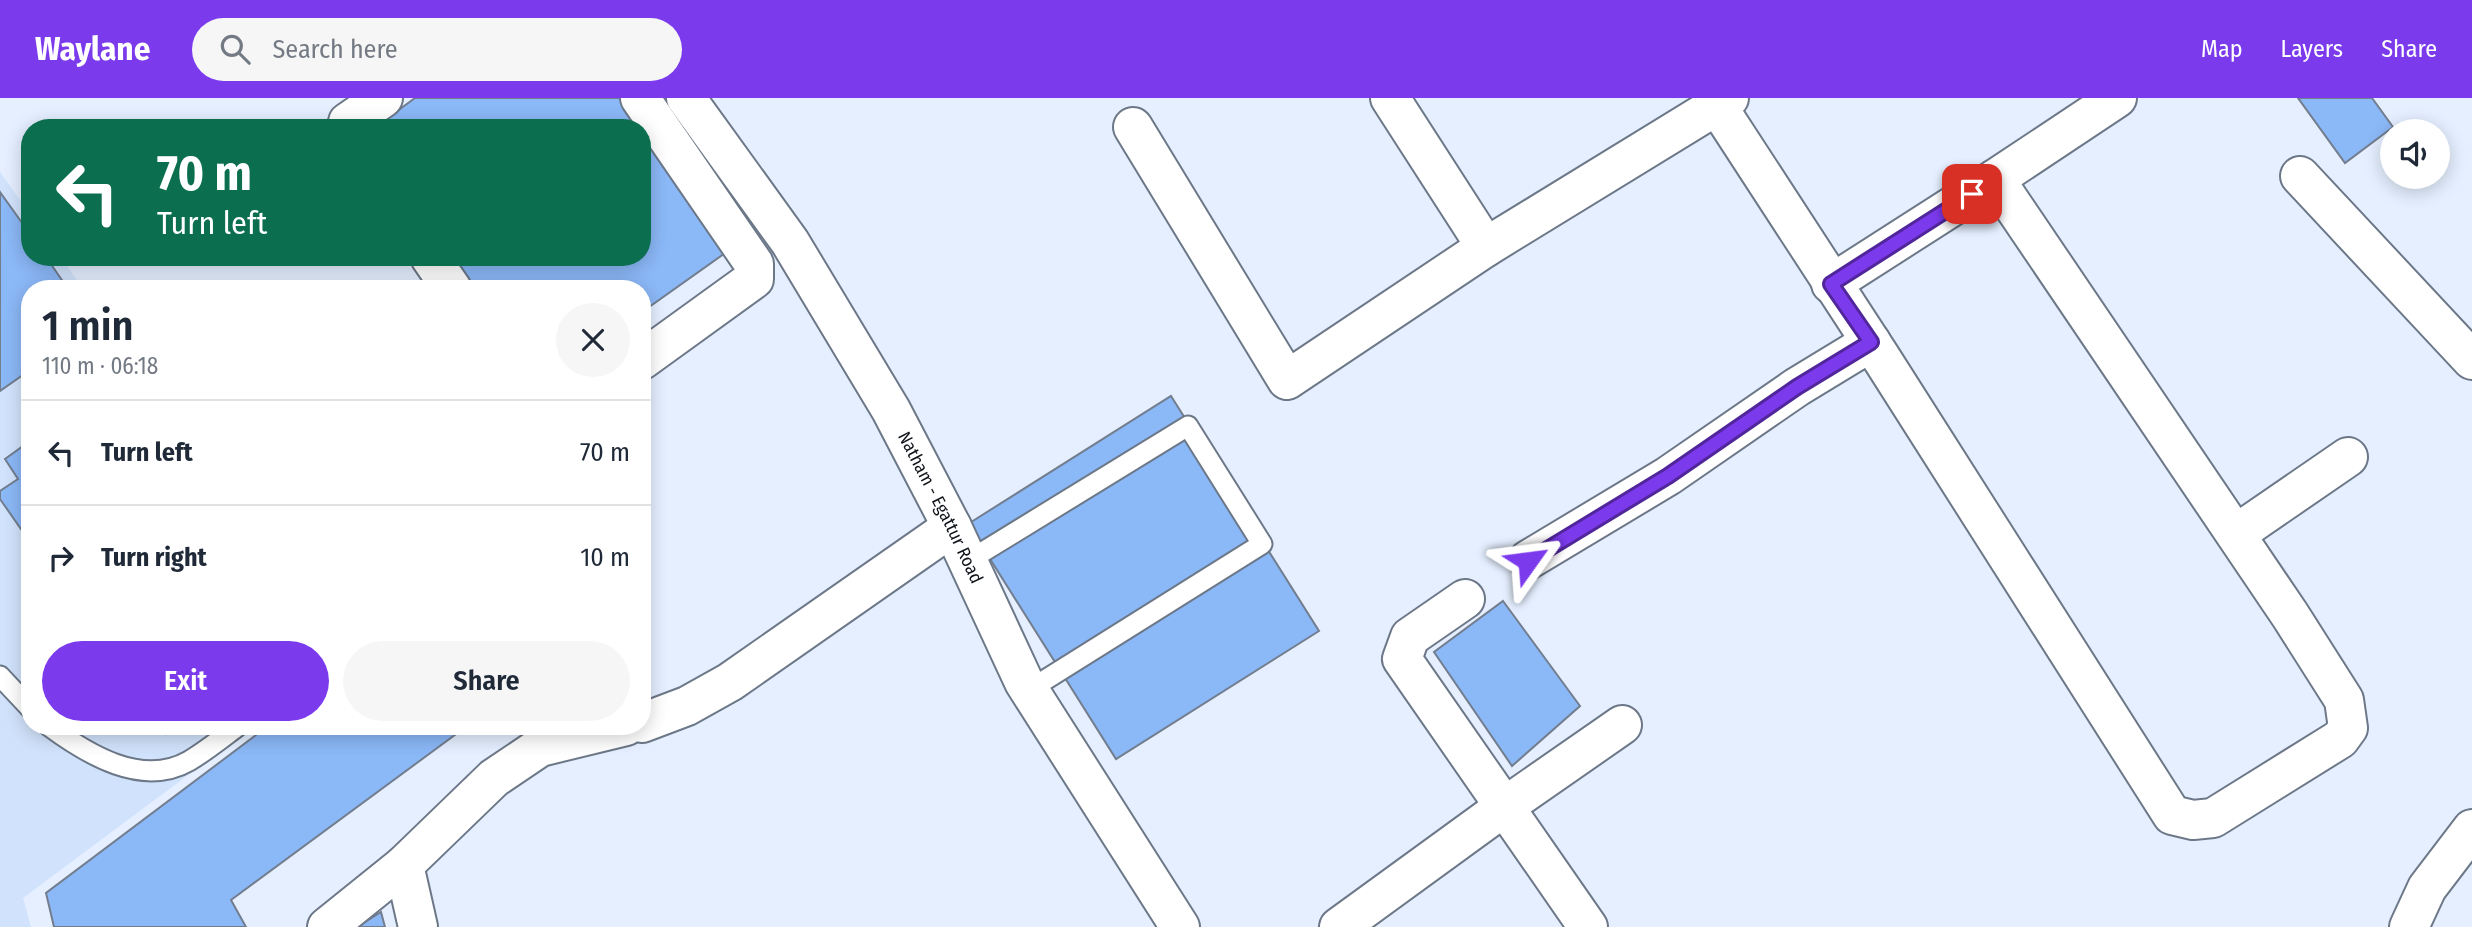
<!DOCTYPE html>
<html lang="en">
<head>
<meta charset="utf-8">
<style>
	:root { --surface:#fff; --page:#f6f6f7; --text:#1f2937; --muted:#747a83; --line:#e0e1e3; --accent:#7c3aed }
	body { margin:0; font-family:"Fira Sans Condensed",sans-serif; background:var(--page); color:var(--text); height:100vh; display:flex; flex-direction:column; font-size:26px; white-space:nowrap }
	* { box-sizing:border-box; margin:0 }
	p { font-size:23px; color:var(--muted) }
	.icon { flex:none; width:38px; height:38px; fill:none; stroke:currentColor; stroke-width:2; stroke-linecap:round; stroke-linejoin:round }
	.map { position:relative; flex:1; overflow:hidden }
	.details { position:absolute; left:21px; top:182px; width:630px; height:455px; display:flex; flex-direction:column; background:var(--surface); border-radius:28px; box-shadow:0 4px 18px #0003 }
	.details>* { flex:none }
	.hud { position:absolute; left:21px; top:21px; width:630px; height:147px; border-radius:28px; box-shadow:0 4px 18px #0003; background:#0b6e4f; color:#fff; overflow:hidden }
	.controls { position:absolute; left:2380px; top:21px; display:grid; gap:14px }
	.controls a { display:grid; place-items:center; width:70px; height:70px; border-radius:50%; background:var(--surface); box-shadow:0 4px 18px #0003; font-size:35px }
	.pin { position:absolute; display:grid; place-items:center; width:60px; height:60px; color:#fff; margin:-30px; border-radius:14px; box-shadow:0 4px 10px #0006 }
	.me { position:absolute; width:77px; margin:-38px; rotate:59deg; stroke-linejoin:round; filter:drop-shadow(0 0 5px #0008) }
	.turn { display:flex; align-items:center; gap:24px; height:147px; padding:0 21px; font-size:32px }
	.turn .icon { width:91px; height:91px; stroke-width:2.5 }
	.turn b { display:block; font-size:49px; line-height:60px }
	.round { display:grid; place-items:center; flex:none; width:74px; height:74px; border-radius:37px; background:var(--page) }
	.headline { display:flex; align-items:center; justify-content:space-between; height:119px; padding:0 21px }
	h1 { font-size:42px; font-weight:600; line-height:52px }
	.cta { display:flex; gap:14px; margin-top:auto; padding:14px 21px }
	.cta a { flex:1; height:80px; border-radius:42px; background:var(--accent); color:#fff; font-size:28px; font-weight:600; line-height:80px; text-align:center }
	.cta a+a { background:var(--page); color:var(--text) }
	ul { padding:0; list-style:none }
	li { display:flex; align-items:center; gap:21px; height:105px; padding:0 21px; border-top:2px solid var(--line) }
	li div { flex:1 }
	li b { display:block; font-size:26px }
	li em { font-style:normal }
	header { display:flex; align-items:center; gap:42px; box-sizing:border-box; height:98px; padding:0 35px; background:var(--accent); color:#fff }
	header strong { font-size:33px }
	nav { display:flex; gap:38px; margin-inline-start:auto; font-size:24px }
	.search { width:490px; height:63px; background:var(--page); display:flex; align-items:center; gap:18px; box-sizing:border-box; padding:0 24px; border-radius:38px; color:var(--muted); font-size:26px }
	.map>svg:first-child { display:block }
	.built { fill:#d1e3fc }
	.building { fill:#8bb8f7; stroke:#727d8e; stroke-width:2 }
	.lines { fill:none; stroke-linecap:round; stroke-linejoin:round }
	.service-casing { stroke:#6c7888; stroke-width:23 }
	.minor-casing { stroke:#6c7888; stroke-width:42 }
	.tertiary-casing { stroke:#6c7888; stroke-width:42 }
	.service { stroke:#fff; stroke-width:19 }
	.minor { stroke:#fff; stroke-width:38 }
	.tertiary { stroke:#fff; stroke-width:38 }
	.route-casing { stroke:#51269a; stroke-width:18 }
	.route { stroke:#7c3aed; stroke-width:12 }
	.labels { text-anchor:middle; dominant-baseline:central; stroke-width:7; stroke-linejoin:round; paint-order:stroke }
	.street-label { font-size:18px; fill:#0f131a; stroke:#e5efff }
</style>
</head>
<body>
<header>
<strong>Waylane</strong>
<div class="search"><svg class="icon" aria-label="search" viewBox="0 0 24 24"><circle cx="10" cy="10" r="6"/><path d="M15 15l6 6"/></svg>Search here</div>
<nav><a>Map</a><a>Layers</a><a>Share</a></nav>
</header>
<div class="map">
<svg width="2472" height="829" viewBox="0 0 2472 829">
	<rect width="100%" height="100%" fill="#e5efff"/>
	<path class="built" d="M0,74L30,116V159H61L83,191H30V628H254L23,800L31,829H0Z"/>
	<g class="building">
		<path d="M415,0H620L641,30H374Z"/>
		<path d="M2298,0H2372L2393,29L2345,65Z"/>
		<path d="M642,31L728,153L642,214V191H468L445,159H642Z"/>
		<path d="M0,94L30,136V159H46L68,191H30V272L0,293Z"/>
		<path d="M1171,298L1319,533L1116,661L968,426Z"/>
		<path d="M30,343V444L0,401V393L18,381L5,361Z"/>
		<path d="M1503,503L1580,608L1512,668L1434,554Z"/>
		<path d="M161,628H178L166,636Z"/>
		<path d="M268,628H467L231,802L246,829H54L46,795Z"/>
		<path d="M381,814L385,829H357Z"/>
	</g>
	<g class="lines">
		<defs>
			<g id="service">
				<path d="M968,463L1188,328L1262,446L1029,592"/>
				<path d="M0,578L30,610"/>
				<path d="M49,628C87,656 142,690 189,663C206,653 222,640 238,628"/>
			</g>
			<g id="minor">
				<path d="M640,0L754,166V181L642,262"/>
				<path d="M1390,0L1486,149"/>
				<path d="M1712,0L1880,258L2172,717L2193,722L2213,720L2340,641L2348,630L2344,602L2290,517L1995,81"/>
				<path d="M1133,29L1287,282L1486,149L1729,0"/>
				<path d="M347,30L348,24L383,0"/>
				<path d="M2300,78L2472,262"/>
				<path d="M430,159L452,191"/>
				<path d="M1831,186L1995,81L2117,0"/>
				<path d="M2236,436L2348,359"/>
				<path d="M1528,462L1668,378L1797,289L1871,244"/>
				<path d="M1465,501L1410,539L1402,561L1588,829"/>
				<path d="M642,625L687,608L730,584L952,429"/>
				<path d="M404,767L418,829"/>
				<path d="M327,829L404,767L494,680L540,649L626,628"/>
				<path d="M1339,829L1504,709L1622,627"/>
				<path d="M2409,829L2427,790L2472,731"/>
			</g>
			<g id="tertiary">
				<path id="s1" d="M686,0L790,144L891,312L952,429L1024,584L1180,829"/>
			</g>
		</defs>
		<use href="#service" class="service-casing"/>
		<use href="#minor" class="minor-casing"/>
		<use href="#tertiary" class="tertiary-casing"/>
		<use href="#service" class="service"/>
		<use href="#minor" class="minor"/>
		<use href="#tertiary" class="tertiary"/>
	</g>
	<g class="lines">
		<defs>
			<path id="route" d="M1528,463L1668,378L1797,289L1871,244L1831,186L1972,96"/>
		</defs>
		<use href="#route" class="route-casing"/>
		<use href="#route" class="route"/>
	</g>
	<g class="labels">
		<g class="street-label">
			<text stroke="none"><textPath href="#s1" startOffset="483">Natham - Egattur Road</textPath></text>
		</g>
	</g>
</svg>
<div class="controls">
<a><svg class="icon" aria-label="sound" viewBox="0 0 24 24"><path d="M4 9h4l5-4v14l-5-4H4zM17 9q2 3 0 6"/></svg></a>
</div>
<div class="pin" style="left:1972px;top:96px;background:#d93025"><svg class="icon" aria-label="arrive" viewBox="0 0 24 24"><path d="M6 21V4h12l-3 4 3 4H6"/></svg></div>
<svg class="me" style="left:1528px;top:463px" viewBox="-20 -20 40 40"><path d="M0-17L14 15 0 8-14 15z" fill="#7c3aed" stroke="#fff" stroke-width="4"/></svg>
<div class="hud">
<div class="turn"><svg class="icon" aria-label="left" viewBox="0 0 24 24"><path d="M17 20v-9H6M10 6l-5 5 5 5"/></svg><div><b>70 m</b>Turn left</div></div>
</div>
<section class="details">
<div class="headline"><div><h1>1 min</h1><p>110 m · 06:18</p></div><a class="round"><svg class="icon" aria-label="close" viewBox="0 0 24 24"><path d="M6 6l12 12M18 6L6 18"/></svg></a></div>
<ul>
<li><svg class="icon" aria-label="left" viewBox="0 0 24 24"><path d="M17 20v-9H6M10 6l-5 5 5 5"/></svg><div><b>Turn left</b></div><em>70 m</em></li>
<li><svg class="icon" aria-label="right" viewBox="0 0 24 24"><path d="M7 20v-9h11M14 6l5 5-5 5"/></svg><div><b>Turn right</b></div><em>10 m</em></li>
</ul>
<div class="cta"><a>Exit</a><a>Share</a></div>
</section>
</div>
</body>
</html>
